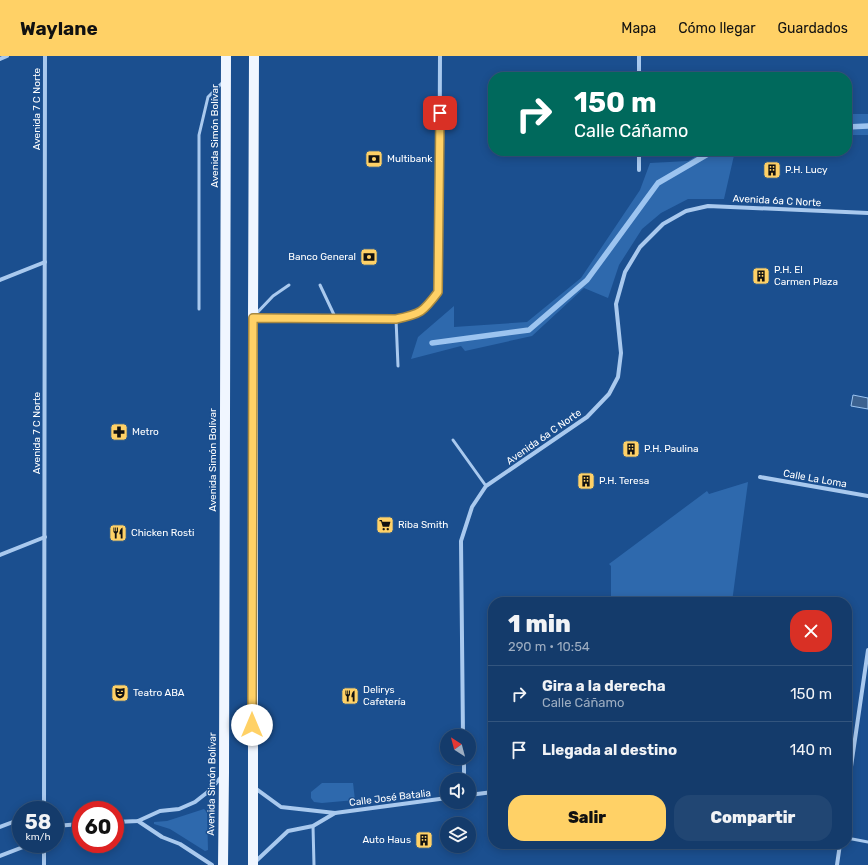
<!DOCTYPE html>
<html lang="es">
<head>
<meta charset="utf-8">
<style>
	:root { --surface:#143b6b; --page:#214673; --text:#f1f3f6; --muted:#9dadc1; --line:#33557e; --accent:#ffd166 }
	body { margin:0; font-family:Rubik,sans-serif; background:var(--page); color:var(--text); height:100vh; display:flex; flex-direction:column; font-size:15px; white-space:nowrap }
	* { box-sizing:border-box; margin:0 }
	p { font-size:13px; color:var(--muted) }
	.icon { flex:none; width:22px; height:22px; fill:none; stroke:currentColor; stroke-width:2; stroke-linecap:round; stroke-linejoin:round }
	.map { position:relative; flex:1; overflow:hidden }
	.side { position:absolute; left:488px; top:541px; width:364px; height:252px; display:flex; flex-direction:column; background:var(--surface); border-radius:16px; box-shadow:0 2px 10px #0003,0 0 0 1px var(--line) }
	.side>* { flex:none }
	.hud { position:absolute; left:488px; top:16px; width:364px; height:84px; border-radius:16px; box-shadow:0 2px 10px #0003,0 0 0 1px var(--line); background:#00695c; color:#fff; overflow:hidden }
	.needle { width:26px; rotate:324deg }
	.buttons { position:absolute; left:440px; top:673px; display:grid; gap:8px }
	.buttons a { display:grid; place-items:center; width:36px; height:36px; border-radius:50%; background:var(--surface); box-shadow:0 2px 10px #0003,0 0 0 1px var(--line); font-size:20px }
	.speed { position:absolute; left:12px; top:745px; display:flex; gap:8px; font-size:20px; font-weight:700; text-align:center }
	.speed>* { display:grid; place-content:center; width:52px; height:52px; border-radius:50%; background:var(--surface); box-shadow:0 2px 10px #0003,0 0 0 1px var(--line); line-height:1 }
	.speed small { font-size:10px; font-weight:400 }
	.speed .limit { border:6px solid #d22; background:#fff; color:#111 }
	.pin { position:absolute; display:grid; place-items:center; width:34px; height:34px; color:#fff; margin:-17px; border-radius:8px; box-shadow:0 2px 6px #0006 }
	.me { position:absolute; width:44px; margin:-22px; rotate:0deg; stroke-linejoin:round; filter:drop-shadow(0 0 3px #0008) }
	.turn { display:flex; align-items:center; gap:14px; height:84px; padding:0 20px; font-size:18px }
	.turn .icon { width:52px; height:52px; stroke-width:2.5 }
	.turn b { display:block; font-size:28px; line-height:34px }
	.round { display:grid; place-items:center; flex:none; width:42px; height:42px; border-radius:16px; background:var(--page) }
	.headline { display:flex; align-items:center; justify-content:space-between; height:68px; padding:0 20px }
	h1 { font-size:24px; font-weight:800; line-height:30px }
	.primary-button { display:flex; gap:8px; margin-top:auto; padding:8px 20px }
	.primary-button a { flex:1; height:46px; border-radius:16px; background:var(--accent); color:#111; font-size:16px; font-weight:800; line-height:46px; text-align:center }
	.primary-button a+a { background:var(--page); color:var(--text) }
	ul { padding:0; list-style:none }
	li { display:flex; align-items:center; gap:12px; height:56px; padding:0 20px; border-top:1px solid var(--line) }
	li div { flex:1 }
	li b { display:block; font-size:15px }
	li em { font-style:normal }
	header { display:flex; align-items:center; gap:24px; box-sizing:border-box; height:56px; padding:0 20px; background:var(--accent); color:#111 }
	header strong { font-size:19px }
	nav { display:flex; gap:22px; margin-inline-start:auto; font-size:14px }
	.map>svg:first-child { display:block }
	.green { fill:#2e69ad }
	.water { fill:#3c6290; stroke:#9cc4f0 }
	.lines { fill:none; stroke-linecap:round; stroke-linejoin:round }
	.stream { stroke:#9cc4f0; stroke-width:5.5 }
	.service { stroke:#a9c9ee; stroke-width:3 }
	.minor { stroke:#a9c9ee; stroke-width:4 }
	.primary { stroke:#f0f6ff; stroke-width:10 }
	.route-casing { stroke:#a68842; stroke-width:10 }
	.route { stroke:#ffd166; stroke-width:7 }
	.labels { text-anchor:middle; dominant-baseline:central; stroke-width:3; stroke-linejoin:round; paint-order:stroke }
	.street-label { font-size:10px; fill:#fff; stroke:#1b4f8f }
	.poi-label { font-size:10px; fill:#fff; stroke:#1b4f8f; text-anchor:start }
</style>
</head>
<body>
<header>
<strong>Waylane</strong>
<nav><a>Mapa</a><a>Cómo llegar</a><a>Guardados</a></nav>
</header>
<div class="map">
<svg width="868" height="809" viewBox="0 0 868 809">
	<rect width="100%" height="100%" fill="#1b4f8f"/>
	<g class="green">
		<rect x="847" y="58" width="21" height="21"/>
		<path d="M705,95H735L724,143H688L661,157L642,173L619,209L608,242L584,232L532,280L465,295L461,290L411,303L418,281L454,250V271L527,266L581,222L640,134L650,107L688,105Z"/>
		<path d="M748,426L732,546H611V510L609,508L707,435L709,438Z"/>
		<path d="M322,727H353L355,744L322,747L314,746L311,742V736Z"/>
		<path d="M204,753L207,756L208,794L205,795L170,773L154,768V766L167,765Z"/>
	</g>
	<path class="water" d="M853,339L868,342V353L851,350Z"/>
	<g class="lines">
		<g class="stream">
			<path d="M847,71L868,70"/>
			<path d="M432,287L529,274L587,224L658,127L713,95"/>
		</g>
		<g class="service">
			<path d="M320,229L336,263"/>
			<path d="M199,253V79L208,41L223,26"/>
			<path d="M255,259L273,240L289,229"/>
			<path d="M396,263L398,310"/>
			<path d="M453,384L486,430"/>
			<path d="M313,770L314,809"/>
			<path d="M847,782L868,786"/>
		</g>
		<g class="minor">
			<path d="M639,0V21"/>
			<path d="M0,3L7,0"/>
			<path d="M639,114V95"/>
			<path d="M0,224L45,206"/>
			<path d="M253,262L396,263L412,260L426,253L438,236L439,219L440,0"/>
			<path d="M760,421L868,440"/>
			<path d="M0,499L45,481"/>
			<path d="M463,680L461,485L472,451L486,430L587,361L609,338L618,321L621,297L616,248L625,216L640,191L663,168L686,155L708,150L868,157"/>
			<path d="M464,702V724"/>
			<path d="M255,732L281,751L335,757L447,742"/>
			<path d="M847,738L868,594"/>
			<path d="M469,739L493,736"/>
			<path d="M44,754L45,0"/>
			<path d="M138,765L162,781L180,788L212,809"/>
			<path d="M115,766L138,765L160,755L179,753L195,746L209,735L222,720"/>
			<path d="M55,770L81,768"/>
			<path d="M0,771L21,763"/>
			<path d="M44,788V809"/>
			<path d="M0,800L31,788"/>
			<path d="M255,806L288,775L313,770L335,757"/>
			<path d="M837,809L840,788"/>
		</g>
		<g class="primary">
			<path d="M223,809L224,717L226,0"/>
			<path d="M253,809V262L254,0"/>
		</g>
	</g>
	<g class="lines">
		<defs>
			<path id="route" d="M252,669L253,262L396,263C421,258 423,256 438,236L440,57"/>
		</defs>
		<use href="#route" class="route-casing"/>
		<use href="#route" class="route"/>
	</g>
	<defs>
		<symbol id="bank-square" viewBox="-11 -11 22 22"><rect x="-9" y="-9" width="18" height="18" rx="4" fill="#ffd166" stroke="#1b4f8f"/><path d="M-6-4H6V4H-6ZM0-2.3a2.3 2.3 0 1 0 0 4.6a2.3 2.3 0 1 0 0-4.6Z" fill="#111"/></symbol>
		<symbol id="building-square" viewBox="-11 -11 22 22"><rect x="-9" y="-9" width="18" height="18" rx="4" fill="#ffd166" stroke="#1b4f8f"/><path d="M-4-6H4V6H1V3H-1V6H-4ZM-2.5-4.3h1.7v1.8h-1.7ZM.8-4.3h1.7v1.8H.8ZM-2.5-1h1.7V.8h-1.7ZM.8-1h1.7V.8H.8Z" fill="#111"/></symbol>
		<symbol id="pharmacy-square" viewBox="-11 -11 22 22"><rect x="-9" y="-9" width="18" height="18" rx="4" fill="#ffd166" stroke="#1b4f8f"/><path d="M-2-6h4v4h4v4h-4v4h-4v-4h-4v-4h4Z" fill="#111"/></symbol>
		<symbol id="supermarket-square" viewBox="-11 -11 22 22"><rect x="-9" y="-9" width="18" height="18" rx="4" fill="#ffd166" stroke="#1b4f8f"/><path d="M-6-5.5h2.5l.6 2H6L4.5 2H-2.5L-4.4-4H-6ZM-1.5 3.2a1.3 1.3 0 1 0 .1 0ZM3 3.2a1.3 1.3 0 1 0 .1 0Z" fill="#111"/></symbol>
		<symbol id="restaurant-square" viewBox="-11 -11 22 22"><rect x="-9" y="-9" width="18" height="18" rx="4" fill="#ffd166" stroke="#1b4f8f"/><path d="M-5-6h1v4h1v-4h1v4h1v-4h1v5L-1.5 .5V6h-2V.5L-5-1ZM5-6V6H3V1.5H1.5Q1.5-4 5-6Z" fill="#111"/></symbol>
		<symbol id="theatre-square" viewBox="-11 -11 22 22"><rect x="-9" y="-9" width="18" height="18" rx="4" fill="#ffd166" stroke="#1b4f8f"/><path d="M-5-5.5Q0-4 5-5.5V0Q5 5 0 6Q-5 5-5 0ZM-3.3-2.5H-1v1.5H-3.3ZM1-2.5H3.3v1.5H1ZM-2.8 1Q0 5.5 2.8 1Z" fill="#111"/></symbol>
	</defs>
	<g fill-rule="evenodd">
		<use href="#bank-square" x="364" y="93" width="20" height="20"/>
		<use href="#building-square" x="762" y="104" width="20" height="20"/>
		<use href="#bank-square" x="359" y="191" width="20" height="20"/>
		<use href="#building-square" x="751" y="210" width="20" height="20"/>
		<use href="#pharmacy-square" x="109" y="366" width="20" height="20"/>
		<use href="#building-square" x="621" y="383" width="20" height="20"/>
		<use href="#building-square" x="576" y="415" width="20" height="20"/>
		<use href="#supermarket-square" x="375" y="459" width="20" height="20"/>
		<use href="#restaurant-square" x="108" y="467" width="20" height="20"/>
		<use href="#theatre-square" x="110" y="627" width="20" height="20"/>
		<use href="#restaurant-square" x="340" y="630" width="20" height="20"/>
		<use href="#building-square" x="414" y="774" width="20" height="20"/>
	</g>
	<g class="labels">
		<g class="street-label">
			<text transform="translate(37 53) rotate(-90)">Avenida 7 C Norte</text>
			<text transform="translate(215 80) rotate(-90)">Avenida Simón Bolívar</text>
			<text transform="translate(777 145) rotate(3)">Avenida 6a C Norte</text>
			<text transform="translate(37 377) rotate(-90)">Avenida 7 C Norte</text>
			<text transform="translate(544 381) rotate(-35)">Avenida 6a C Norte</text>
			<text transform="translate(213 404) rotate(-90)">Avenida Simón Bolívar</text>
			<text transform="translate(815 423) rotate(10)">Calle La Loma</text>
			<text transform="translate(212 728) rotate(-89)">Avenida Simón Bolívar</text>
			<text transform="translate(390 742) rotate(-7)">Calle José Batalia</text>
		</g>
		<g class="poi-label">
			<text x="387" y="103">Multibank</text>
			<text x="785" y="114">P.H. Lucy</text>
			<text x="356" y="201" text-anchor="end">Banco General</text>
			<text x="774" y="214">P.H. El<tspan x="774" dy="12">Carmen Plaza</tspan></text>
			<text x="132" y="376">Metro</text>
			<text x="644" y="393">P.H. Paulina</text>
			<text x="599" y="425">P.H. Teresa</text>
			<text x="398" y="469">Riba Smith</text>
			<text x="131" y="477">Chicken Rosti</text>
			<text x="363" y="634">Delirys<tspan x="363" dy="12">Cafetería</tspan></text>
			<text x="133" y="637">Teatro ABA</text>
			<text x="411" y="784" text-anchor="end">Auto Haus</text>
		</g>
	</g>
</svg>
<div class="buttons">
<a><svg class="needle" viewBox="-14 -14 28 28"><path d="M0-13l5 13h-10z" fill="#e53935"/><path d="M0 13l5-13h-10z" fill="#9dadc1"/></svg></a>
<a><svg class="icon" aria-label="sound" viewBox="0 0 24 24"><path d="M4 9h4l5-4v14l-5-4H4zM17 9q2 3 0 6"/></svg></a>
<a><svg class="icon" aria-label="layers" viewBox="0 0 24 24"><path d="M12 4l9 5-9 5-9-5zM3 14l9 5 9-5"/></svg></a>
</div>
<div class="speed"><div>58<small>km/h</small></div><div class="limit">60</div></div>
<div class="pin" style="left:440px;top:57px;background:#d93025"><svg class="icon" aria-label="arrive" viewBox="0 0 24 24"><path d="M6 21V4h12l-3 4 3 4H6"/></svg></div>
<svg class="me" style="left:252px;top:669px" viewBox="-20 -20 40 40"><circle r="19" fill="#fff"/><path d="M0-13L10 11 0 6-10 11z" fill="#ffd166"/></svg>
<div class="hud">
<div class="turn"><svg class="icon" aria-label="right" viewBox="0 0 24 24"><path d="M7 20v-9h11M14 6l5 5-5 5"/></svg><div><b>150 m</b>Calle Cáñamo</div></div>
</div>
<section class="side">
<div class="headline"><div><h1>1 min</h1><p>290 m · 10:54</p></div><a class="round" style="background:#d93025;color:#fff"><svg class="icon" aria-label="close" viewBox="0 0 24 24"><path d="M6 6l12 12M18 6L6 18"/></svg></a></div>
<ul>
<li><svg class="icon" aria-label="right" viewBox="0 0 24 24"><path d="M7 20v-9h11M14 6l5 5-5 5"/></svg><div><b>Gira a la derecha</b><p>Calle Cáñamo</p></div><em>150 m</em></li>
<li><svg class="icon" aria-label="arrive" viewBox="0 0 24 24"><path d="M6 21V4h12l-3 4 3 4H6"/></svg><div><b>Llegada al destino</b></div><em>140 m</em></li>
</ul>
<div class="primary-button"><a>Salir</a><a>Compartir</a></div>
</section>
</div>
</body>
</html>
